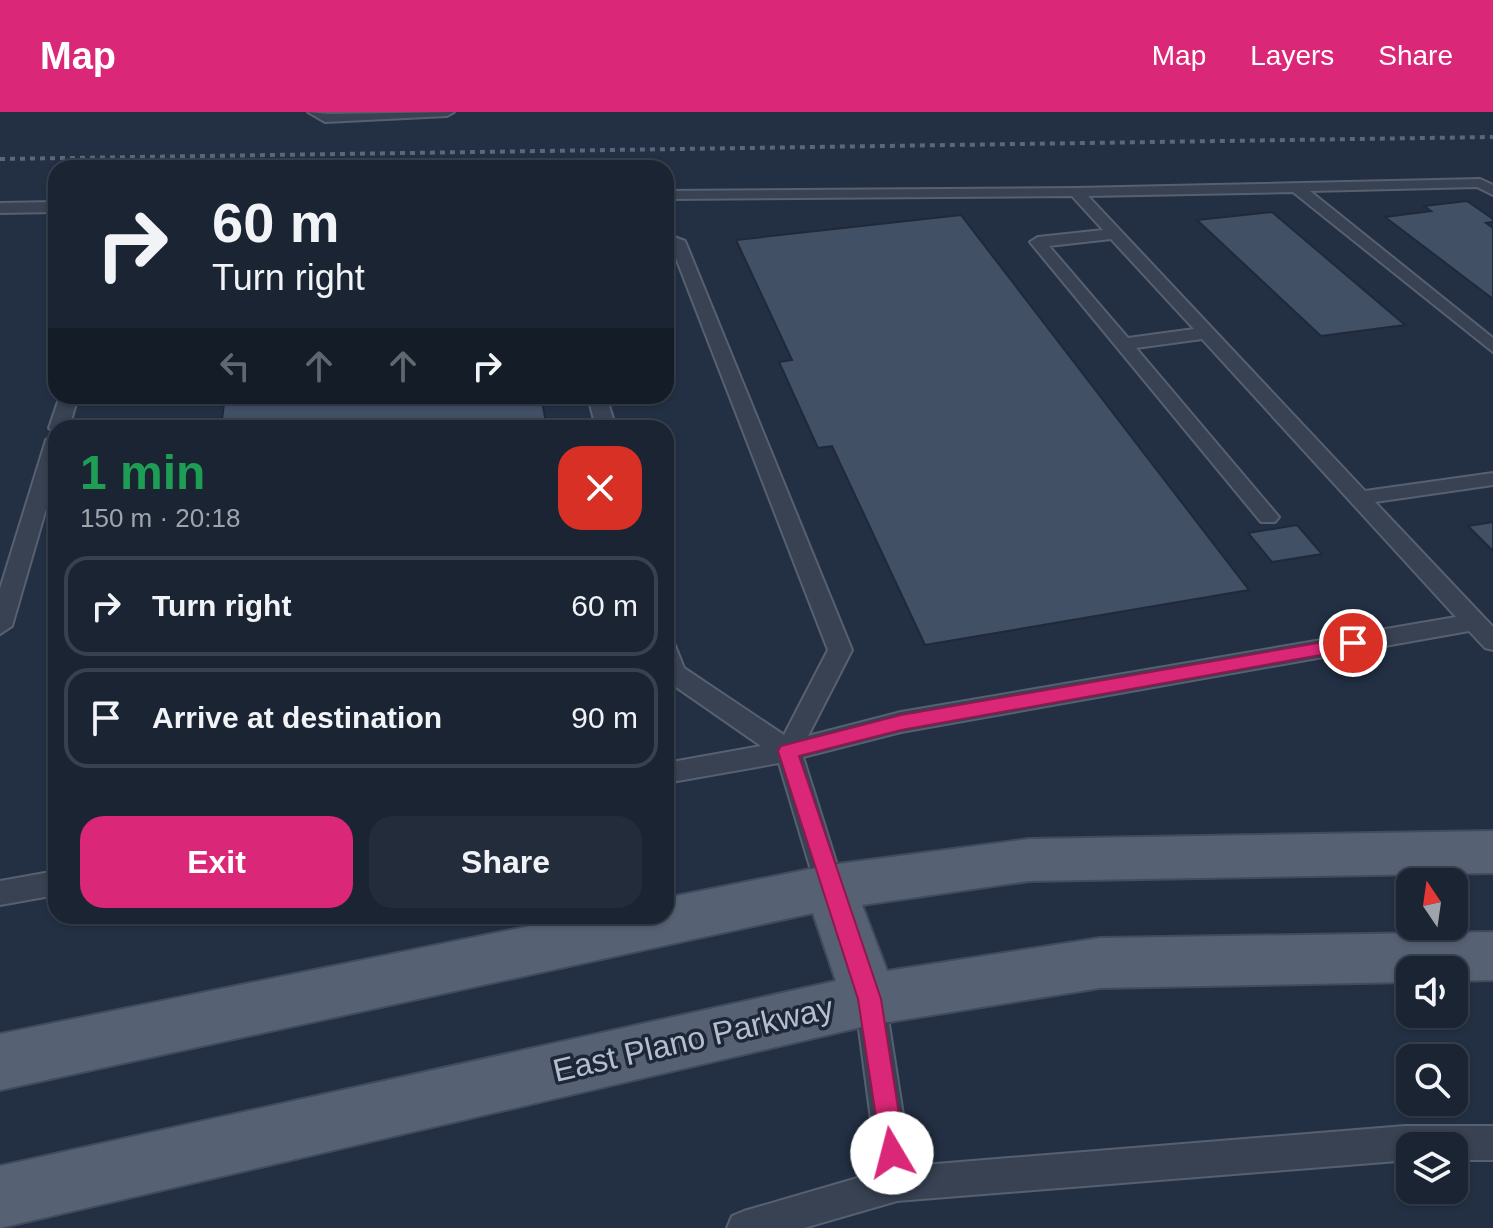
<!DOCTYPE html>
<html lang="en">
<head>
<meta charset="utf-8">
<style>
	:root { --surface:#1a2433; --page:#232c3b; --text:#f1f3f6; --muted:#9fa4ac; --line:#38414e; --accent:#db2777 }
	body { margin:0; font-family:Helvetica,sans-serif; background:var(--page); color:var(--text); height:100vh; display:flex; flex-direction:column; font-size:30px; white-space:nowrap }
	* { box-sizing:border-box; margin:0 }
	p { font-size:26px; color:var(--muted) }
	.icon { flex:none; width:44px; height:44px; fill:none; stroke:currentColor; stroke-width:2; stroke-linecap:round; stroke-linejoin:round }
	.map { position:relative; flex:1; overflow:hidden }
	.sheet { position:absolute; left:48px; top:308px; width:626px; height:504px; display:flex; flex-direction:column; background:var(--surface); border-radius:24px; box-shadow:0 2px 6px #0004,0 0 0 2px var(--line) }
	.sheet>* { flex:none }
	.top-card { position:absolute; left:48px; top:48px; width:626px; height:244px; border-radius:24px; box-shadow:0 2px 6px #0004,0 0 0 2px var(--line); background:#1a2433; color:var(--text); overflow:hidden }
	.needle { width:52px; rotate:347deg }
	.controls { position:absolute; left:1396px; top:756px; display:grid; gap:16px }
	.controls a { display:grid; place-items:center; width:72px; height:72px; border-radius:16px; background:var(--surface); box-shadow:0 2px 6px #0004,0 0 0 2px var(--line); font-size:40px }
	.pin { position:absolute; display:grid; place-items:center; width:68px; height:68px; color:#fff; margin:-34px; border:4px solid #fff; border-radius:50%; box-shadow:0 2px 8px #0007 }
	.me { position:absolute; width:88px; margin:-44px; rotate:352deg; stroke-linejoin:round; filter:drop-shadow(0 0 6px #0008) }
	.turn { display:flex; align-items:center; gap:28px; height:168px; padding:0 32px; font-size:36px }
	.turn .icon { width:104px; height:104px; stroke-width:2.5 }
	.turn b { display:block; font-size:56px; line-height:68px }
	.lanes { display:flex; align-items:center; height:76px; padding:0 32px; background:#0003; justify-content:center; gap:40px; direction:ltr }
	.lanes .off { opacity:.35 }
	.round { display:grid; place-items:center; flex:none; width:84px; height:84px; border-radius:24px; background:var(--page) }
	.head { display:flex; align-items:center; justify-content:space-between; height:136px; padding:0 32px }
	h1 { font-size:48px; font-weight:600; line-height:60px; color:#1e9e55 }
	.button { display:flex; gap:16px; margin-top:auto; padding:16px 32px }
	.button a { flex:1; height:92px; border-radius:24px; background:var(--accent); color:#fff; font-size:32px; font-weight:600; line-height:92px; text-align:center }
	.button a+a { background:var(--page); color:var(--text) }
	ul { padding:0; list-style:none }
	li { display:flex; align-items:center; gap:24px; height:100px; margin:0 16px 12px; padding:0 16px; border:4px solid var(--line); border-radius:24px }
	li div { flex:1 }
	li b { display:block; font-size:30px }
	li em { font-style:normal }
	header { display:flex; align-items:center; gap:48px; box-sizing:border-box; height:112px; padding:0 40px; background:var(--accent); color:#fff }
	header strong { font-size:38px }
	nav { display:flex; gap:44px; margin-inline-start:auto; font-size:28px }
	.map>svg:first-child { display:block }
	.building { fill:#425066; stroke:#1f293a; stroke-width:2 }
	.lines { fill:none; stroke-linecap:round; stroke-linejoin:round }
	.service-casing { stroke:#566070; stroke-width:4 }
	.primary-casing { stroke:#424b5c; stroke-width:4 }
	.service { fill:#384253; fill-rule:evenodd }
	.primary { fill:#566173; fill-rule:evenodd }
	.rail { stroke:#5a667a; stroke-width:4; stroke-dasharray:5 5; stroke-linecap:butt }
	.route { fill:#db2777; stroke:#8e194d; stroke-width:2 }
	.labels { text-anchor:middle; dominant-baseline:central; stroke-width:7; stroke-linejoin:round; paint-order:stroke }
	.near-street-label { font-size:32px; fill:#b5becd; stroke:#1d2738 }
</style>
</head>
<body>
<header>
<strong>Map</strong>
<nav><a>Map</a><a>Layers</a><a>Share</a></nav>
</header>
<div class="map">
<svg width="1493" height="1116" viewBox="0 0 1493 1116">
	<rect width="100%" height="100%" fill="#233044"/>
	<g class="building">
		<path d="M1467,89L1493,107V110L1486,111L1493,116V187L1385,105L1431,99L1424,94Z"/>
		<path d="M1272,100L1405,213L1321,224L1197,108Z"/>
		<path d="M961,103L1249,478L925,533L832,334L818,336L779,250L792,248L736,128Z"/>
		<path d="M225,284H541L547,316H221Z"/>
		<path d="M1493,410V439L1468,414Z"/>
		<path d="M1297,413L1322,442L1272,450L1248,421Z"/>
	</g>
	<g class="lines">
		<defs>
			<g id="service">
				<path d="M308,0L328,2L454,0L447,4L325,10Z"/>
				<path d="M1480,67L1493,73V83L1477,75L1310,79L1493,226V240L1293,80L1088,84L1365,379L1493,361V373L1375,390L1493,515V538L1485,536L1469,519L901,620L803,645L844,775L840,784L830,787L820,784L816,775L779,651L666,671V651L761,634L666,568V529L674,531L684,556L784,623L828,538L671,133L666,132V122L685,129L852,538L808,624L901,600L1456,505L1202,227L1136,236L1279,405L1275,410H1261L1030,130L1038,125L1103,118L1072,84L666,87V79L1076,76ZM1111,127L1194,217L1128,226L1049,134Z"/>
				<path d="M56,90V100L0,101V91Z"/>
				<path d="M60,284H78L69,316H56V321L49,316Z"/>
				<path d="M588,284H606L616,316H596Z"/>
				<path d="M56,322V362L12,514L0,522V477L46,328Z"/>
				<path d="M56,759V783L0,793V769Z"/>
				<path d="M870,873L881,877L885,887L911,1054L1405,1014H1493V1048H1454V1034H1410V1048L897,1089L804,1116H727L732,1104L744,1099L878,1060L855,887L859,877Z"/>
			</g>
			<path id="primary" d="M1493,719V761L1029,769L862,793L887,859L1100,826L1493,820V868L1454,869V858H1410V870L1100,876L870,913L0,1116V1054L836,869L813,801L0,978V922L579,804H666V786L830,753L1029,727Z"/>
		</defs>
		<use href="#service" class="service-casing"/>
		<use href="#primary" class="primary-casing"/>
		<use href="#service" class="service"/>
		<use href="#primary" class="primary"/>
		<path class="rail" d="M0,47L1493,25"/>
	</g>
	<path class="route" d="M1353,525L1360,527V536L901,618L799,644L881,887L905,1041L901,1050L892,1054L883,1050L858,887L778,639L781,634L901,603Z"/>
	<g class="labels">
		<g class="near-street-label">
			<text transform="translate(693 927) rotate(-13)">East Plano Parkway</text>
		</g>
	</g>
</svg>
<div class="controls">
<a><svg class="needle" viewBox="-14 -14 28 28"><path d="M0-13l5 13h-10z" fill="#e53935"/><path d="M0 13l5-13h-10z" fill="#9fa4ac"/></svg></a>
<a><svg class="icon" aria-label="sound" viewBox="0 0 24 24"><path d="M4 9h4l5-4v14l-5-4H4zM17 9q2 3 0 6"/></svg></a>
<a><svg class="icon" aria-label="search" viewBox="0 0 24 24"><circle cx="10" cy="10" r="6"/><path d="M15 15l6 6"/></svg></a>
<a><svg class="icon" aria-label="layers" viewBox="0 0 24 24"><path d="M12 4l9 5-9 5-9-5zM3 14l9 5 9-5"/></svg></a>
</div>
<div class="pin" style="left:1353px;top:531px;background:#d93025"><svg class="icon" aria-label="arrive" viewBox="0 0 24 24"><path d="M6 21V4h12l-3 4 3 4H6"/></svg></div>
<svg class="me" style="left:892px;top:1041px" viewBox="-20 -20 40 40"><circle r="19" fill="#fff"/><path d="M0-13L10 11 0 6-10 11z" fill="#db2777"/></svg>
<div class="top-card">
<div class="turn"><svg class="icon" aria-label="right" viewBox="0 0 24 24"><path d="M7 20v-9h11M14 6l5 5-5 5"/></svg><div><b>60 m</b>Turn right</div></div>
<div class="lanes"><svg class="icon off" aria-label="left" viewBox="0 0 24 24"><path d="M17 20v-9H6M10 6l-5 5 5 5"/></svg><svg class="icon off" aria-label="ahead" viewBox="0 0 24 24"><path d="M12 20V5M6 11l6-6 6 6"/></svg><svg class="icon off" aria-label="ahead" viewBox="0 0 24 24"><path d="M12 20V5M6 11l6-6 6 6"/></svg><svg class="icon" aria-label="right" viewBox="0 0 24 24"><path d="M7 20v-9h11M14 6l5 5-5 5"/></svg></div>
</div>
<section class="sheet">
<div class="head"><div><h1>1 min</h1><p>150 m · 20:18</p></div><a class="round" style="background:#d93025;color:#fff"><svg class="icon" aria-label="close" viewBox="0 0 24 24"><path d="M6 6l12 12M18 6L6 18"/></svg></a></div>
<ul>
<li><svg class="icon" aria-label="right" viewBox="0 0 24 24"><path d="M7 20v-9h11M14 6l5 5-5 5"/></svg><div><b>Turn right</b></div><em>60 m</em></li>
<li><svg class="icon" aria-label="arrive" viewBox="0 0 24 24"><path d="M6 21V4h12l-3 4 3 4H6"/></svg><div><b>Arrive at destination</b></div><em>90 m</em></li>
</ul>
<div class="button"><a>Exit</a><a>Share</a></div>
</section>
</div>
</body>
</html>
